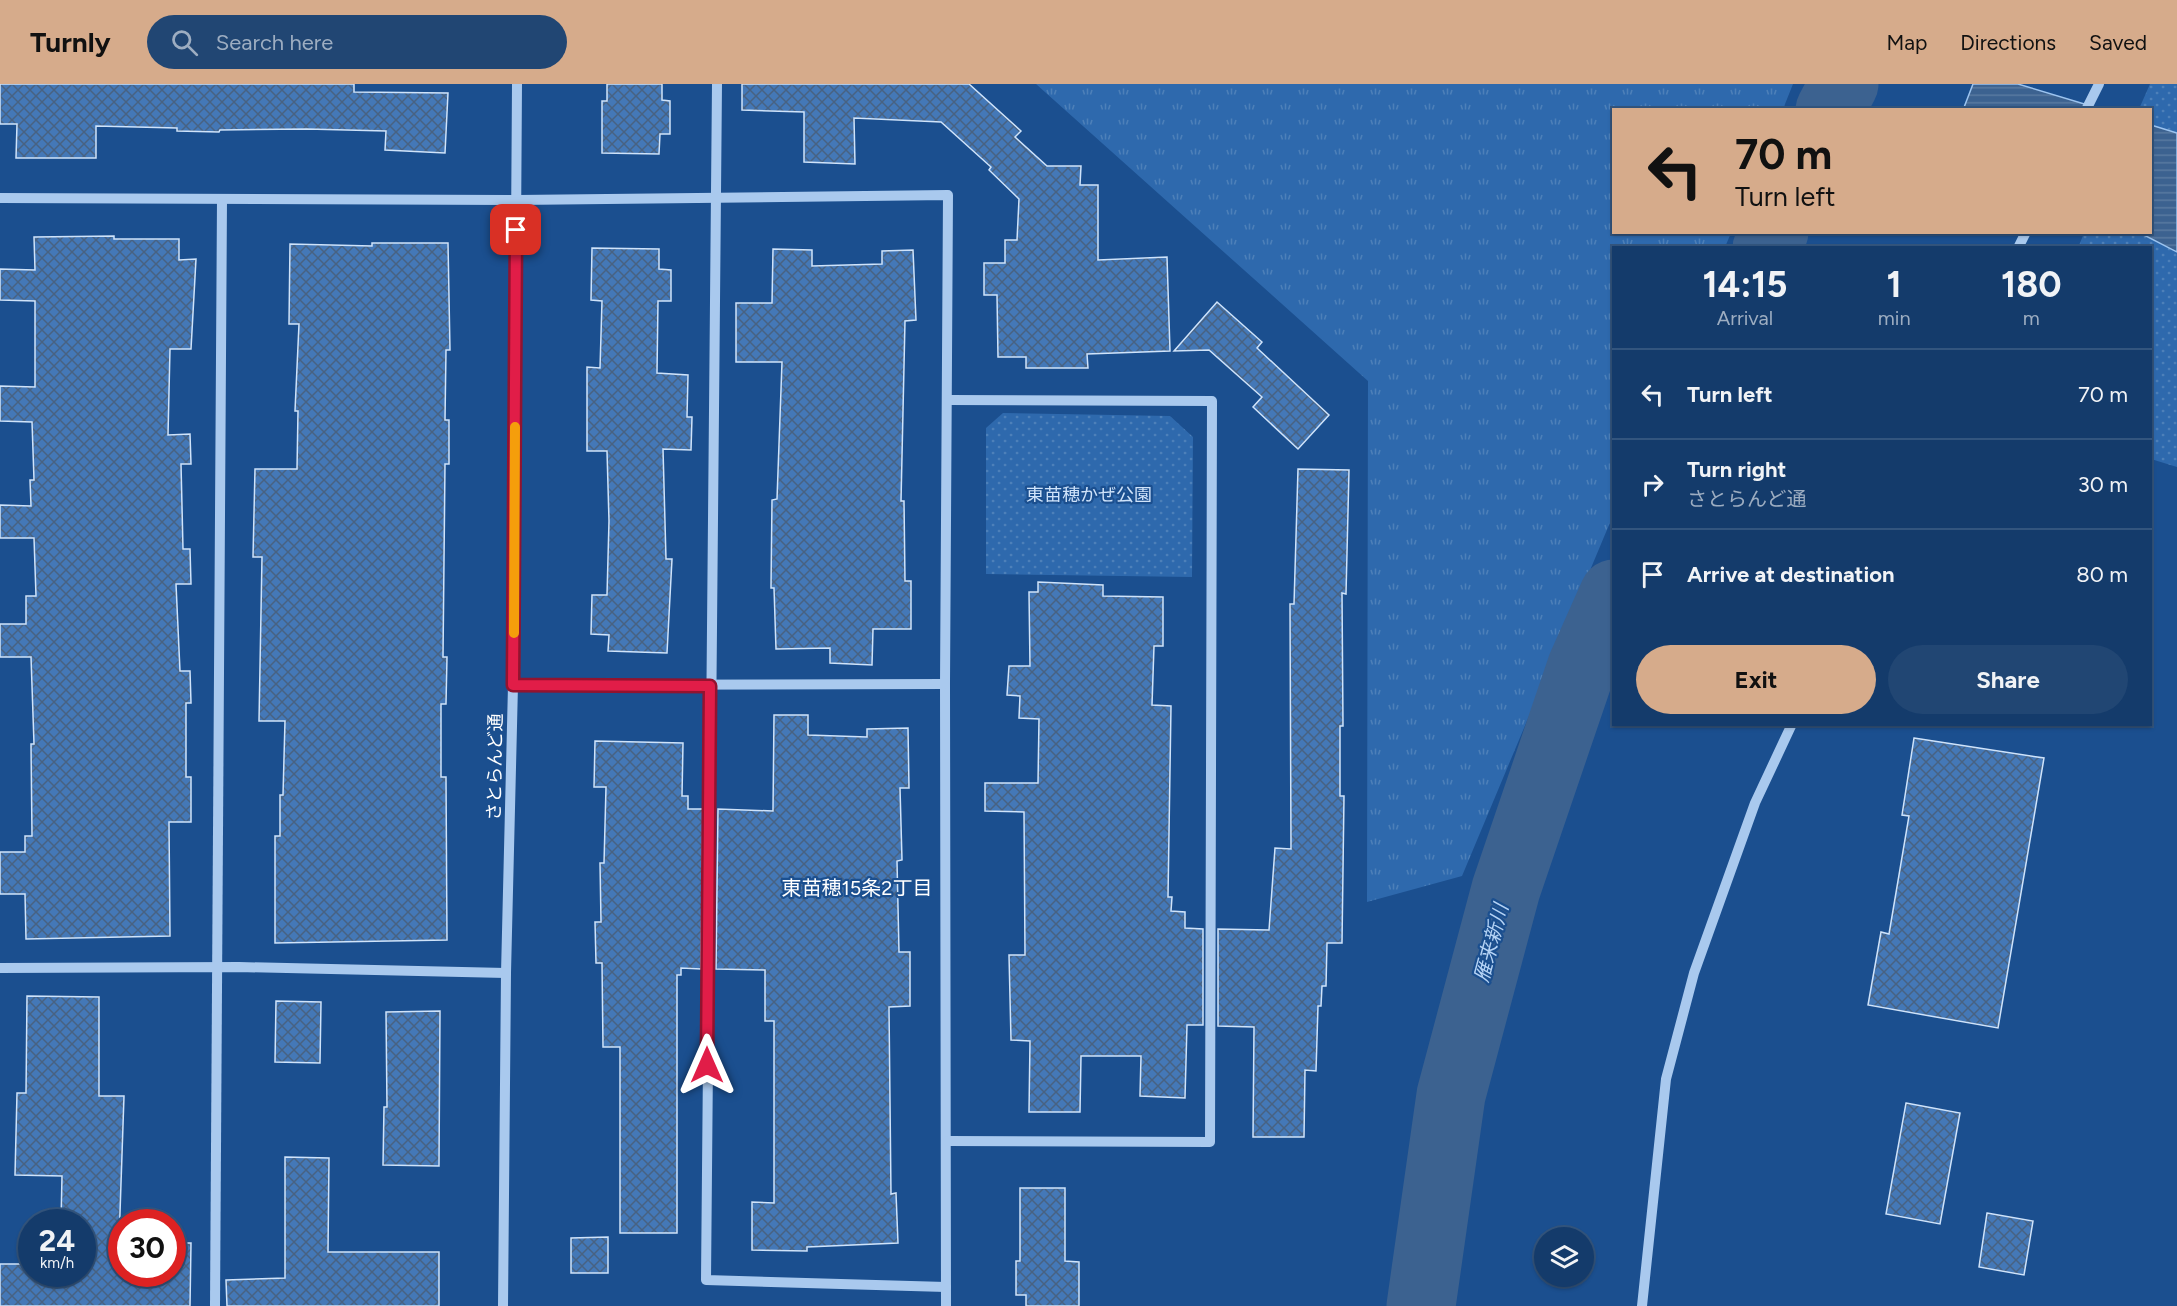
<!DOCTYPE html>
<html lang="en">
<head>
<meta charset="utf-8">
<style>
	:root { --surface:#143b6b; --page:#214673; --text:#f1f3f6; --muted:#9dadc1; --line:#33557e; --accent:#d6ab8b }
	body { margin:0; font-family:Figtree,"Noto Sans JP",sans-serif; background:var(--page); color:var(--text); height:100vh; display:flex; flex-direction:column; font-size:22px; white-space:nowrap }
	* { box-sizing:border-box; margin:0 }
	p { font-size:20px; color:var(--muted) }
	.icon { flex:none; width:33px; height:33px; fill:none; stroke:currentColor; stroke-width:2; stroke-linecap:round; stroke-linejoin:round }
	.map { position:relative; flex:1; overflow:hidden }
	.panel { position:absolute; left:1612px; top:162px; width:540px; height:480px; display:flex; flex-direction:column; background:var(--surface); border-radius:0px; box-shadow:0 2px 4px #0004,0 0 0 2px var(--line) }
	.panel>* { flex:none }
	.banner { position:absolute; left:1612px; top:24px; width:540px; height:126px; border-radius:0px; box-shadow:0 2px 4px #0004,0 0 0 2px var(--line); background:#d6ab8b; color:#111; overflow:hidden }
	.tools { position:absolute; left:1534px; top:1143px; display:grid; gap:12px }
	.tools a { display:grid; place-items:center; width:60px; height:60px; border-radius:50%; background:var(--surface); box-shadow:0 2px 4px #0004,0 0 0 2px var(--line); font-size:30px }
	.speed { position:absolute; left:18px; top:1125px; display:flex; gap:12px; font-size:30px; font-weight:700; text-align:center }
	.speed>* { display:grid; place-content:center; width:78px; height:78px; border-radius:50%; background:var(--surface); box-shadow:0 2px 4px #0004,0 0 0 2px var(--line); line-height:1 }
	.speed small { font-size:15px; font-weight:400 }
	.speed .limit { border:9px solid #d22; background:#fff; color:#111 }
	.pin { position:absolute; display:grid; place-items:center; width:51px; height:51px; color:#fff; margin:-26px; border-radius:12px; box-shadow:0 3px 9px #0006 }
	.me { position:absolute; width:66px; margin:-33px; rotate:0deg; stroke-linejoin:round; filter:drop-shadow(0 0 4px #0008) }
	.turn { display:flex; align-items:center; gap:21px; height:126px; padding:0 24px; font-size:27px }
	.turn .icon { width:78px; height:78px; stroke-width:2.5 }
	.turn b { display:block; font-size:42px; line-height:51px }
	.eta { display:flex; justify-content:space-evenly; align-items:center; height:102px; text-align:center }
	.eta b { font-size:36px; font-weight:700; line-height:42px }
	.action { display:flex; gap:12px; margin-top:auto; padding:12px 24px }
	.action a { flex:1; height:69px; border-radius:36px; background:var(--accent); color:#111; font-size:24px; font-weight:700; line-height:69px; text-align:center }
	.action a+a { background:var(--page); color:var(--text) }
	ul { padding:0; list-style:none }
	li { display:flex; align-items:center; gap:18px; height:90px; padding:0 24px; border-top:2px solid var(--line) }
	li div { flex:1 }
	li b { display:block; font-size:22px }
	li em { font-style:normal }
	header { display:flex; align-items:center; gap:36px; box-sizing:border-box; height:84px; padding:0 30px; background:var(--accent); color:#111 }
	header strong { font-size:28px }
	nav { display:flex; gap:33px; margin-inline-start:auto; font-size:21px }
	.search { width:420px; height:54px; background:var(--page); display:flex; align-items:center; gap:15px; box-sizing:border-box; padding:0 21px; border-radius:33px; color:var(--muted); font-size:22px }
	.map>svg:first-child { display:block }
	.grass { fill:url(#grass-tufts) }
	.park { fill:url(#park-dots) }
	.water { fill:url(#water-rules); stroke:#9cc4f0; stroke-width:1.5 }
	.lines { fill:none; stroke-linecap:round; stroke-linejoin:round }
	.river { stroke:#3c6290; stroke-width:69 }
	.building { fill:url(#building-cross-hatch); stroke:#cfe3fa; stroke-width:1.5 }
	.minor { stroke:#a9c9ee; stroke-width:10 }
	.route-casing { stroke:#92132f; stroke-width:15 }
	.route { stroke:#e11d48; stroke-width:10 }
	.slow { stroke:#f59e0b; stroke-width:10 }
	.labels { text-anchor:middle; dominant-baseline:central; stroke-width:4.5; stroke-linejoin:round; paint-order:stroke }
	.park-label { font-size:18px; fill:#cfe3fa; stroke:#1b4f8f }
	.street-label { font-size:18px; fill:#fff; stroke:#1b4f8f }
	.neighbourhood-label { font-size:20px; fill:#fff; stroke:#1b4f8f }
	.water-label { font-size:20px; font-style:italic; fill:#b5d3f5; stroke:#1b4f8f }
</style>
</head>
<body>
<header>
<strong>Turnly</strong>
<div class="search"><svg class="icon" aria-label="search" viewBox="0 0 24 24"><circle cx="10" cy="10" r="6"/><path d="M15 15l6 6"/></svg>Search here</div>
<nav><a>Map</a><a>Directions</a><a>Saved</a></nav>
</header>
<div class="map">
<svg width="2177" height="1222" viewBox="0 0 2177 1222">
	<defs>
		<pattern id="grass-tufts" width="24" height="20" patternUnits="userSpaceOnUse" patternTransform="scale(1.5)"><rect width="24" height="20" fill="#2e69ad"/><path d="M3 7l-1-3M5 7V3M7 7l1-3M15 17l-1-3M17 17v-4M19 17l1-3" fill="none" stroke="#4d80b9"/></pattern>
		<pattern id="park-dots" width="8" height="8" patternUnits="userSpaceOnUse" patternTransform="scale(1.5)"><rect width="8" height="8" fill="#2e69ad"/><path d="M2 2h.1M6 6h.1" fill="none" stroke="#4d80b9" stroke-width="1.8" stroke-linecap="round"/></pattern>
		<pattern id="water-rules" width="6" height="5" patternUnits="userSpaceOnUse" patternTransform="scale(1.5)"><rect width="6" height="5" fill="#3c6290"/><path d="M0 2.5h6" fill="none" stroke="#597aa1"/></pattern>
		<pattern id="building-cross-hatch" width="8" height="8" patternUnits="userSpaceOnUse" patternTransform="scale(1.5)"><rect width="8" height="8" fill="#4478b7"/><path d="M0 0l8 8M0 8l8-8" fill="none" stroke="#486282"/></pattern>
	</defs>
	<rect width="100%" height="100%" fill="#1b4f8f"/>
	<path class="grass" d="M1036,0H1793L1783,25L1614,26V148L1731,149L1725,163L1614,164V429L1462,792L1367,818L1368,297Z"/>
	<g class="park">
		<path d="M2150,0H2177V383L2151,375V164H2078L2084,149L2151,148V26L2139,25Z"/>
		<path d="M1003,329L1170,332L1193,353L1192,493L986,490V344Z"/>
	</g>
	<g class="water">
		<path d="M1973,0H2018L2101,25L1963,26Z"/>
		<path d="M2151,41L2177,49V168L2140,149L2151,148Z"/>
	</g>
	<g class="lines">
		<g class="river">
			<path d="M1830,26L1844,0"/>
			<path d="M1767,164L1774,148"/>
			<path d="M1421,1222L1451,1011L1506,805L1582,582L1614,510"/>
		</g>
	</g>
	<g class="building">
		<path d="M0,0H354V8L448,9L445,69L385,66L386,47L307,45L220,46L219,48L177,47V44L96,42V74H16L17,40H0Z"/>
		<path d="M607,0H662V16L670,17V50H660L659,70L602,69V17H607Z"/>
		<path d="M742,0H969L1021,47L1015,53L1047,82H1081L1080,101H1098V176L1167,173L1170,267L1087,270L1088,284H1026V273H998L997,211H984V179H1005V156H1017L1019,115L989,86L991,83L941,38L854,34L855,80L804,78V28L742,26Z"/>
		<path d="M114,152V155H179V176L196,175L191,265H170L168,351L190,350L191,380H181L183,465H190L191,500H176L180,587H190L191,619H186V693H191V738H169L170,852L26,855L25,810H0V768H25V752H32L31,660H34L31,573H0V540H26V512H36L34,454H0V421L31,422L30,396H34L32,338L0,337V302L35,303V217L0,216V185L35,186L34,153Z"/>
		<path d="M372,159H448L450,266H446L445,336H449V380H445L443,573H447L446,620H441V693H446L447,856L275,859V752H280V711H283L285,637H259L262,473H253L255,385H297L298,327H295L299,240H289L290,160L372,162Z"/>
		<path d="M592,164L659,165V185L671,186V217H658L657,289L688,291L687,333H692L691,366L663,365L666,475H672L667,569L608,567L609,551L591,550L592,511H607L609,437L607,367H587V283L600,284L602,217L591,216Z"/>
		<path d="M773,165L812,166V182L882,180V167L913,166L916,236L905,237L901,417H904L905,497H911V545H873L872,581L830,579V564L776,565L774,504H771L772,416L777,415L782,278H736V219H772Z"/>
		<path d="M1217,218L1262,258L1257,264L1329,331L1298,365L1253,323L1262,313L1209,266L1174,267Z"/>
		<path d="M1298,385L1349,386L1346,510L1342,509L1343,642H1340V712H1344L1342,859H1327L1326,902H1322L1321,922H1318L1316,987L1305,986L1304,1053H1253L1254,943L1218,942V845L1269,846L1275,764L1291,765L1290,520H1294Z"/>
		<path d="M1038,498L1103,501V512L1163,513V562H1154L1152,621L1171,622L1168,813H1172L1171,827L1185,828V844L1203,845V941H1187L1185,1014L1140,1012L1141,972H1081L1080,1028H1029L1030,957L1011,956L1009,871H1025L1024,728L985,727V699H1038L1039,635L1019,634L1020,612L1007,611L1009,582H1030L1029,508H1038Z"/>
		<path d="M774,631H808V651L867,653V645L908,644L909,704H900L902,776L897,777L899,868H910V922L889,923L891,1110L896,1109L898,1159L807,1163V1167L752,1166V1118L774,1119V937H765V886L716,885L718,725L773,727Z"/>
		<path d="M1914,654L2044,674L1998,944L1868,921L1881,848L1889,850L1909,732L1902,731Z"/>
		<path d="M595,657L683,659L682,712H688V725H703L701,885L681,884V891H677V1149H620V963H603L602,879H596L595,838H601L600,779H604L606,703H594Z"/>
		<path d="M27,912L99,913V1012H124L119,1158L122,1190H172V1159H191L190,1222H0V1180H32V1190H82V1138H61L62,1092L15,1091L17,1009H26Z"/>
		<path d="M276,917L321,918L320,979L275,978Z"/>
		<path d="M440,927L439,1082L383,1081L384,1023H387L386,928Z"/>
		<path d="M1906,1019L1960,1029L1940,1140L1886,1130Z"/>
		<path d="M285,1073L329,1074L328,1168H439V1222H227L226,1196L285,1194Z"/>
		<path d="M1020,1104H1065V1177L1079,1178V1222H1026V1211H1016V1177H1020Z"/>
		<path d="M1987,1129L2033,1137L2024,1191L1979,1183Z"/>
		<path d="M608,1153V1189H571V1154Z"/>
	</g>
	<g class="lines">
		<g class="minor">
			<path d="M717,0L706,1196L946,1203"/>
			<path d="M2086,26L2099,0"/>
			<path d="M0,114L517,116L948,111L945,600L946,1222"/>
			<path d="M2018,164L2026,148"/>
			<path d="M513,601L945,600"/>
			<path d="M0,884L239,883L506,889"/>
			<path d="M948,1057L1210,1058L1212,317L949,316"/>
			<path d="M215,1222L222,115"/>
			<path d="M503,1222L506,889L513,601L517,0"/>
			<path d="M1642,1222L1666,995L1694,889L1755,719L1792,640"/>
		</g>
	</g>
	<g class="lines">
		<defs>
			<path id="route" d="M516,146L513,601L710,602L707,981"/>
		</defs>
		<use href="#route" class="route-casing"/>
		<use href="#route" class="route"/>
		<path class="slow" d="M514,549L515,343"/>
	</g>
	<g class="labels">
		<g class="park-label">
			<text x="1089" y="411">東苗穂かぜ公園</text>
		</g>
		<g class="street-label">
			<text transform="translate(495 683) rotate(-89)">さとらんど通</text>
		</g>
		<g class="neighbourhood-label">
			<text x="857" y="804">東苗穂15条2丁目</text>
		</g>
		<g class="water-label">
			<text transform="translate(1491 859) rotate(-75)">雁来新川</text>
		</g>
	</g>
</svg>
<div class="tools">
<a><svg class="icon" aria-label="layers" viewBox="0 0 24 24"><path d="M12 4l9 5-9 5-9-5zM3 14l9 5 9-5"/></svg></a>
</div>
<div class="speed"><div>24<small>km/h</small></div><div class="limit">30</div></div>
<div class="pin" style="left:516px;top:146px;background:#d93025"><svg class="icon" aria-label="arrive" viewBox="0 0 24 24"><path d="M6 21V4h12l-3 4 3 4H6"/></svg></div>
<svg class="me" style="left:707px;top:981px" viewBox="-20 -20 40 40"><path d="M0-17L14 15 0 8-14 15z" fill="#e11d48" stroke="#fff" stroke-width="4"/></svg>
<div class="banner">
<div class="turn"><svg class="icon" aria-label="left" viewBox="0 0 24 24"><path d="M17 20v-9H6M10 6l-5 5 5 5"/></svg><div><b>70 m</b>Turn left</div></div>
</div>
<section class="panel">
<div class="eta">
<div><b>14:15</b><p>Arrival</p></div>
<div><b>1</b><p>min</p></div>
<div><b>180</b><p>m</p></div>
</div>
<ul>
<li><svg class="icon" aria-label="left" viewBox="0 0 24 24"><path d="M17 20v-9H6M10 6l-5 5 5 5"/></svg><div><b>Turn left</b></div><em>70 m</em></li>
<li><svg class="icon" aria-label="right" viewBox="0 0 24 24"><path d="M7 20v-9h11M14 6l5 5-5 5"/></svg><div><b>Turn right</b><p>さとらんど通</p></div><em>30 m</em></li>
<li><svg class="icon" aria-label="arrive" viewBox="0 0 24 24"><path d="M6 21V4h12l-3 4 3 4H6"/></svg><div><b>Arrive at destination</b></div><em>80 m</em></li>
</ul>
<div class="action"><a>Exit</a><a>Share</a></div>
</section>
</div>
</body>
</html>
